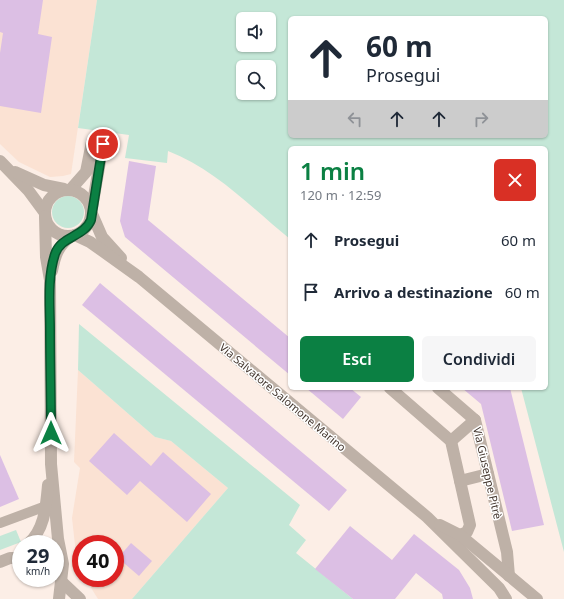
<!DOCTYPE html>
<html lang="it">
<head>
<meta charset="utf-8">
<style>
	:root { --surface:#fff; --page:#f6f6f7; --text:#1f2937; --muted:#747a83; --accent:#0b8043 }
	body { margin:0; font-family:"Noto Sans",sans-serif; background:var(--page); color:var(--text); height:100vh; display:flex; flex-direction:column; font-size:15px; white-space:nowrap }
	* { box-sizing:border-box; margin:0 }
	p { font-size:13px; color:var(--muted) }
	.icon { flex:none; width:22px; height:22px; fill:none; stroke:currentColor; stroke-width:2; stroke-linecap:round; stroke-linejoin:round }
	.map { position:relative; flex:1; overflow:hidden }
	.details { position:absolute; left:288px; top:146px; width:260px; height:244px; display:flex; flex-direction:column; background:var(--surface); border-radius:6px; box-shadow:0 1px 3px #0004 }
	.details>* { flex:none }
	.hud { position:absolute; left:288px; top:16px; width:260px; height:122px; border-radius:6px; box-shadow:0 1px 3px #0004; background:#fff; color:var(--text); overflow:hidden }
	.fabs { position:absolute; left:236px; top:12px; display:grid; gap:8px }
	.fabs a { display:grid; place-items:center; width:40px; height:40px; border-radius:6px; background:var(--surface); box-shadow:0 1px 3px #0004; font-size:20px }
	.speed { position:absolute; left:12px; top:535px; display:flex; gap:8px; font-size:20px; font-weight:700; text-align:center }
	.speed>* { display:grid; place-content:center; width:52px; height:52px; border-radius:50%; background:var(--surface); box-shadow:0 1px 3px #0004; line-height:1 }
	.speed small { font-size:10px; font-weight:400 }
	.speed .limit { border:6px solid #d22; background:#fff; color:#111 }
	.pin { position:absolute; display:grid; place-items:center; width:34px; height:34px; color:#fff; margin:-17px; border:2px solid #fff; border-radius:50%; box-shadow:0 1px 4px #0007 }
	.me { position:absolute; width:44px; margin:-22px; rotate:0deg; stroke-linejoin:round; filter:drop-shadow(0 0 3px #0008) }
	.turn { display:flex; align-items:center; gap:14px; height:84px; padding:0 12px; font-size:18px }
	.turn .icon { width:52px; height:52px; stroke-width:2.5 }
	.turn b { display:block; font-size:28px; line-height:34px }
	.lanes { display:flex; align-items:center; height:38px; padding:0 12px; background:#0003; justify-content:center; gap:20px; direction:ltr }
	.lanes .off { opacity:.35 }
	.round { display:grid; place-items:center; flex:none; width:42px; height:42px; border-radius:6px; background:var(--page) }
	.summary { display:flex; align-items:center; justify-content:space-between; height:68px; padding:0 12px }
	h1 { font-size:24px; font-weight:600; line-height:30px; color:var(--accent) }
	.action { display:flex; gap:8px; margin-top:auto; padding:8px 12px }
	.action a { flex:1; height:46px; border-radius:6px; background:var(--accent); color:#fff; font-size:16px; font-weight:600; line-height:46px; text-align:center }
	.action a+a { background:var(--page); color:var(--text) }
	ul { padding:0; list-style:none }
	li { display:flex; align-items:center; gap:12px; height:52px; padding:0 12px }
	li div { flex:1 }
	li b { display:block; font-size:15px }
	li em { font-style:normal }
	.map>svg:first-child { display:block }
	.built { fill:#fbe2d3 }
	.green { fill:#c4e7d7; fill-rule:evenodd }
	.building { fill:#dcbfe4 }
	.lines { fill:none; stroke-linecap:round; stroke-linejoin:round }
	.service { stroke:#beb1a7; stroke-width:10 }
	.minor { stroke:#beb1a7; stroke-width:12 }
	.tertiary { stroke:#beb1a7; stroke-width:12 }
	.route-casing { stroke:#07532c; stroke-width:10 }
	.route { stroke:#0b8043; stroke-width:7 }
	.labels { text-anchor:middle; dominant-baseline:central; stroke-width:3; stroke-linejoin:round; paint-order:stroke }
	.street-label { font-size:11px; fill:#44372f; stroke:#fff }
</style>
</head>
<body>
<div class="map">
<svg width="564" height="599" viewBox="0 0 564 599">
	<rect width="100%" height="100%" fill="#fceee6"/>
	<g class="built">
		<path d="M0,0H97L71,174L63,176L50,177L19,162L0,144Z"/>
		<path d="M78,370L155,437L171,441L228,488L132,599H98L85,578H115V544H81V569L76,554L72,518L80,468L74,462Z"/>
	</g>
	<g class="green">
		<path d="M97,0H564V552L521,388H546V148H290V239C252,208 215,169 168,151L167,163L125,158L129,135L78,128ZM290,18H546V136H290ZM243,19H269V45H243ZM243,67H269V93H243Z"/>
		<circle cx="68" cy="212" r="16"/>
		<path d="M79,324L300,505L289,525L306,540L296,553L353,599H132L228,488L171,441L155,437L78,370Z"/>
		<path d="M16,530L21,542L0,550V536Z"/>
	</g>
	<g class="building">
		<path d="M0,0H43L38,34L52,37L41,113L0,106V53L3,33L0,32Z"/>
		<path d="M129,161L156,166L148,220L290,338V375L125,237L120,221Z"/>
		<path d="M100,283L347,490L329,511L82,305Z"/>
		<path d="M306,388H350L361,397L343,419Z"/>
		<path d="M462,388H510L544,525L512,531L481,404Z"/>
		<path d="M114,433L151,466L163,452L211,494L187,522L140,481L127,495L89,461Z"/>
		<path d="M0,455L19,499L0,507Z"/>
		<path d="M350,526L392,560L414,534L459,570L470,588L473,599H443L442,594L416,573L395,599H353L315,569Z"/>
		<path d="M131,543L152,561L139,576L118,558Z"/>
	</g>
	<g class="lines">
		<path class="service" d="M0,523L46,506"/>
		<g class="minor">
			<path d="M0,161L28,190L45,213"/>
			<path d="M15,172L44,185L64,189"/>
			<path d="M71,189L86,172L92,142L103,144L92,208"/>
			<path d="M390,388L451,441L470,525L467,532L460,535"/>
			<path d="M438,388L475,420L507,552L509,576"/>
			<path d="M451,441L475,420"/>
			<path d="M460,481L488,474"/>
			<path d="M61,581L80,599"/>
		</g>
		<g class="tertiary">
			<circle cx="68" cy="213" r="23"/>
			<path d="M92,214L102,237L121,258"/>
			<path d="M45,216L46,257L50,280L51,464L58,539L63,564L59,599"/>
			<path d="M75,235L90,242L139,277L427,517L499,588L506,599"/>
			<path d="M52,271C55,255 58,246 71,236"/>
			<path d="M440,525L460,535L537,599"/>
			<path d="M28,544C45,529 46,506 48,485"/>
			<path d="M0,562L10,558H21"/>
		</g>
	</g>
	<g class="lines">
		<defs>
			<path id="route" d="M51,433C51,399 50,364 50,330C50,305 47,279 55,254C61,236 84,237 91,220L103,144"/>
		</defs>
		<use href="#route" class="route-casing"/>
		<use href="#route" class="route"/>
	</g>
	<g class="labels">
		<g class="street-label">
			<text transform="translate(283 397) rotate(40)">Via Salvatore Salomone Marino</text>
			<text transform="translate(488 473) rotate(77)">Via Giuseppe Pitrè</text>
		</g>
	</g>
</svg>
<div class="fabs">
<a><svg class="icon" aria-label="sound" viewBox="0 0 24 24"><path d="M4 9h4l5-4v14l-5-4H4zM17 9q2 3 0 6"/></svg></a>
<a><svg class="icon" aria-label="search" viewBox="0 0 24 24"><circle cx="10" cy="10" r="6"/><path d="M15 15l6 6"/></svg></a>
</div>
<div class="speed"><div>29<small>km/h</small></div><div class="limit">40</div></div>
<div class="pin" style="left:103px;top:144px;background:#d93025"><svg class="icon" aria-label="arrive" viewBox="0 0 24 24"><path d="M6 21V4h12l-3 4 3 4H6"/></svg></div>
<svg class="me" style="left:51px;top:433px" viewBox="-20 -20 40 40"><path d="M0-17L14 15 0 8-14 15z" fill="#0b8043" stroke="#fff" stroke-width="4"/></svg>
<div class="hud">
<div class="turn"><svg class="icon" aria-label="ahead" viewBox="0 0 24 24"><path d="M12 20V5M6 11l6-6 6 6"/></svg><div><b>60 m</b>Prosegui</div></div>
<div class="lanes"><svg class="icon off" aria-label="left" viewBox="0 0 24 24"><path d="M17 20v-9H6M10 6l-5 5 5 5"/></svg><svg class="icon" aria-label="ahead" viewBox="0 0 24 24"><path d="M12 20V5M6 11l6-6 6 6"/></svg><svg class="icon" aria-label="ahead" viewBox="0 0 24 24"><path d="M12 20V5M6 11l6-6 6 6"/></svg><svg class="icon off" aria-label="right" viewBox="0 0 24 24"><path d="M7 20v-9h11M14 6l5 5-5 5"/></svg></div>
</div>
<section class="details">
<div class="summary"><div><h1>1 min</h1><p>120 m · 12:59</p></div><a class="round" style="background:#d93025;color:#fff"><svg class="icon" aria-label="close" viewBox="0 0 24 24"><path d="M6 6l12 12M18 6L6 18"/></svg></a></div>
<ul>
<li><svg class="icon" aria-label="ahead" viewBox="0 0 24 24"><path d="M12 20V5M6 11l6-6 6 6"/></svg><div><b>Prosegui</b></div><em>60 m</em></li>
<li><svg class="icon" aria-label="arrive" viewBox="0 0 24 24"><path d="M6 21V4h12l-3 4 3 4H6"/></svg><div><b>Arrivo a destinazione</b></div><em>60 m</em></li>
</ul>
<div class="action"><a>Esci</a><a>Condividi</a></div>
</section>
</div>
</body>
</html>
